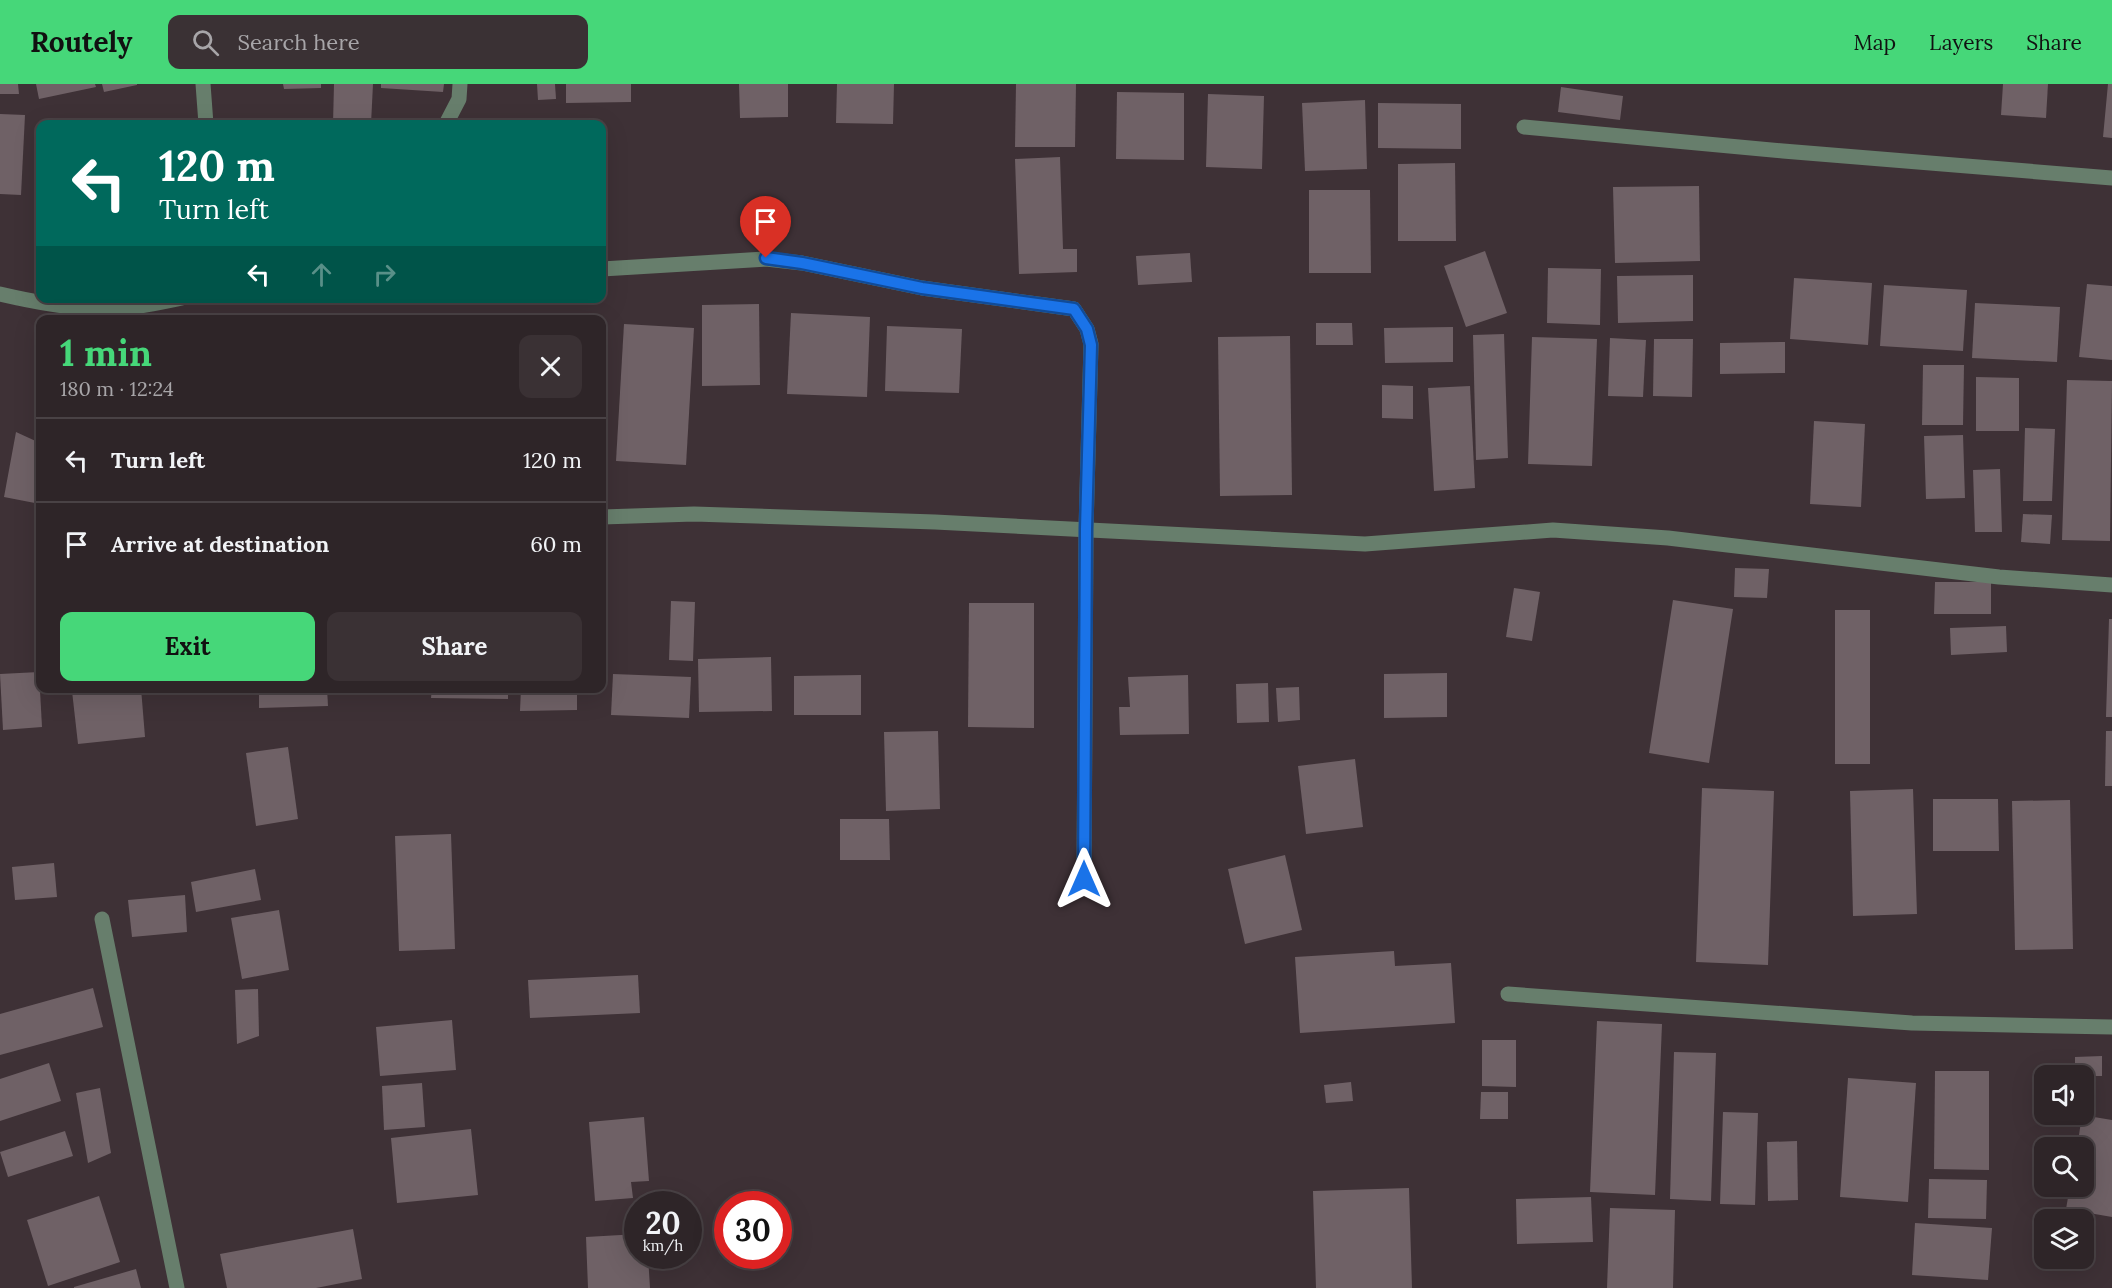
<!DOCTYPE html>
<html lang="en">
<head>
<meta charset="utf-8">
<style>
	:root { --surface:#2e2528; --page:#3a3134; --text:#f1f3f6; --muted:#a7a5a8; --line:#494245; --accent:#46d779 }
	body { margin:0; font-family:Lora,serif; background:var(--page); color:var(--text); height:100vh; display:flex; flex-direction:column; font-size:22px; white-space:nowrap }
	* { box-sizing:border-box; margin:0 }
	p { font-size:20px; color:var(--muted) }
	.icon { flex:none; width:33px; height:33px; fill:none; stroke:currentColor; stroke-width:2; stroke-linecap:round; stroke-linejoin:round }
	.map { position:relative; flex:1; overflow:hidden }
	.sheet { position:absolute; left:36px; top:231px; width:570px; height:378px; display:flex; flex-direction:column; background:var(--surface); border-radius:12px; box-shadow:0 6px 24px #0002,0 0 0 2px var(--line) }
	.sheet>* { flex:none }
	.hud { position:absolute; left:36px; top:36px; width:570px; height:183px; border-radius:12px; box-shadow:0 6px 24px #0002,0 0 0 2px var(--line); background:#00695c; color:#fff; overflow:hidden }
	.buttons { position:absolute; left:2034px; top:981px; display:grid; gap:12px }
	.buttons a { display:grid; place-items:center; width:60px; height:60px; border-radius:12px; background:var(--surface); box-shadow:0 6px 24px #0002,0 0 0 2px var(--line); font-size:30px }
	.speed { position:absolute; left:624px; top:1107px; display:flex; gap:12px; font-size:30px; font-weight:700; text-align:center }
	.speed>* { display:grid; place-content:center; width:78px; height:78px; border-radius:50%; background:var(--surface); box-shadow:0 6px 24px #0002,0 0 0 2px var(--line); line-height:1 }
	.speed small { font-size:15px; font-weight:400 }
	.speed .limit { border:9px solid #d22; background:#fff; color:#111 }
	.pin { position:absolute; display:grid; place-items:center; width:51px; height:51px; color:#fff; margin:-62px -26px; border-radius:50% 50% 50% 0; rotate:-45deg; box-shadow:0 0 6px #0007 }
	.pin .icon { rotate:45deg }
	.me { position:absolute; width:66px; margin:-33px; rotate:0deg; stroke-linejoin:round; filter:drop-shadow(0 0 4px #0008) }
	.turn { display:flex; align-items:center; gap:21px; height:126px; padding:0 24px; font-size:27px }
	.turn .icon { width:78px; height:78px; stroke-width:2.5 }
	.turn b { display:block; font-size:42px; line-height:51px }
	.lanes { display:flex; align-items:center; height:57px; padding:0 24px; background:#0003; justify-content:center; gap:30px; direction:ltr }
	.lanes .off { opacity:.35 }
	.round { display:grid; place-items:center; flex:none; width:63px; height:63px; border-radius:12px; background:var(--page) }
	.headline { display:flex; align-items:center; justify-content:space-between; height:102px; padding:0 24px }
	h1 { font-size:36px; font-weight:700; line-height:45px; color:var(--accent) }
	.button { display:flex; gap:12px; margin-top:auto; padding:12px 24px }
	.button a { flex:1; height:69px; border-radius:12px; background:var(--accent); color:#111; font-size:24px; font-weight:700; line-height:69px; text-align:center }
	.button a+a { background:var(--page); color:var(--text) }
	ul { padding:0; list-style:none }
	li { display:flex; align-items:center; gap:18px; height:84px; padding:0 24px; border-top:2px solid var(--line) }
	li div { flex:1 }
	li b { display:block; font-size:22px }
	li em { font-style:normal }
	header { display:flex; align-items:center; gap:36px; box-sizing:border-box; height:84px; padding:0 30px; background:var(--accent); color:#111 }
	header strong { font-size:28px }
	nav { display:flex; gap:33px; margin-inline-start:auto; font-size:21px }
	.search { width:420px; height:54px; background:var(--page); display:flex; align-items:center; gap:15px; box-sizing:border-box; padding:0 21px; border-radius:12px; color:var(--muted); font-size:22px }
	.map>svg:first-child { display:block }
	.building { fill:#6f6166 }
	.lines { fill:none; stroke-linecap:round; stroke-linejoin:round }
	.minor { stroke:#677e6c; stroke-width:15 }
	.route-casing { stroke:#114b97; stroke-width:15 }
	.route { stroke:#1a73e8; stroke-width:10 }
</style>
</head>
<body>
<header>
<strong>Routely</strong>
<div class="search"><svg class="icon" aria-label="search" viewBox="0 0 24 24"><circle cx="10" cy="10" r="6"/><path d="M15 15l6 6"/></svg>Search here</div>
<nav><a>Map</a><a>Layers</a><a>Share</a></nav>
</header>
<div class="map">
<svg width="2112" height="1204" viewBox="0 0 2112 1204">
	<rect width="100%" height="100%" fill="#3e3136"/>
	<g class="building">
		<path d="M0,0H18L19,10H0Z"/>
		<path d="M36,0H95L96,3L39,15Z"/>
		<path d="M102,0H137V1L104,8Z"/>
		<path d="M283,0H321V4L284,5Z"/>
		<path d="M334,0H373L371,40H333Z"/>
		<path d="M381,0H444L443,8L381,4Z"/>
		<path d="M537,0H555L556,15L538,16Z"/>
		<path d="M566,0H631V18L566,19Z"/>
		<path d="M739,0H788V33L740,34Z"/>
		<path d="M837,0H894L893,40L836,39Z"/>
		<path d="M1016,0H1076L1075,63H1015Z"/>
		<path d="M2003,0H2048L2046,34L2001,31Z"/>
		<path d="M2108,0H2112V54L2103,53Z"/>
		<path d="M1561,3L1623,12L1620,36L1558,28Z"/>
		<path d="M1117,8L1184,9V76L1116,75Z"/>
		<path d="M1208,10L1264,12L1262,85L1206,83Z"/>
		<path d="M1365,16L1367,85L1305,87L1302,19Z"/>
		<path d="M1378,19L1461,20V65L1378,64Z"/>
		<path d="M0,30L25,31L21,111L0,110Z"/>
		<path d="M1060,73L1063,165H1077V188L1019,190L1015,75Z"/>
		<path d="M1455,79L1456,157H1398V80Z"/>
		<path d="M1699,102L1700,177L1615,179L1613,103Z"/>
		<path d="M1309,106H1370L1371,189H1309Z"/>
		<path d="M1485,167L1507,229L1466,243L1444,182Z"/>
		<path d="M1190,169L1192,198L1138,201L1136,172Z"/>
		<path d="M1548,184L1601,185L1600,241L1547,239Z"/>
		<path d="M1693,191V237L1618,239L1617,192Z"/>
		<path d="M1794,194L1872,199L1868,261L1790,255Z"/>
		<path d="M2087,200L2112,202V276L2079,273Z"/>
		<path d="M1884,201L1967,206L1963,267L1880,262Z"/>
		<path d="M1975,219L2060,223L2057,278L1972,274Z"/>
		<path d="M759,220L760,301L702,302V221Z"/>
		<path d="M791,229L870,233L867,313L787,310Z"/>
		<path d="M1316,239H1352L1353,261H1316Z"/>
		<path d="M624,240L694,244L686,381L616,377Z"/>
		<path d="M887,242L962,245L959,309L885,307Z"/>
		<path d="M1453,243V278L1385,279L1384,244Z"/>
		<path d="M1504,250L1508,374L1476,376L1473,251Z"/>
		<path d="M1290,252L1292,411L1220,412L1218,253Z"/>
		<path d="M1532,253L1597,255L1592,382L1528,380Z"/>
		<path d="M1610,254L1646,256L1643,313L1608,312Z"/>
		<path d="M1654,255H1693L1692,313L1653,312Z"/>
		<path d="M1785,258V289L1720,290V259Z"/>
		<path d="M1923,281H1964L1963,341H1922Z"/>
		<path d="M1976,293L2019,294V347H1976Z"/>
		<path d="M2067,296L2112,297L2110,457L2062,456Z"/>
		<path d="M1382,301L1413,302V335L1382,334Z"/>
		<path d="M1470,302L1475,404L1434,407L1428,304Z"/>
		<path d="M1814,337L1865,340L1861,423L1810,420Z"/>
		<path d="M2025,344L2055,345L2052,417H2023Z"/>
		<path d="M16,348L40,359L39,400L40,403V420L4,413Z"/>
		<path d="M1963,351L1965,414L1926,415L1924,352Z"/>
		<path d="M2000,385L2002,448H1975L1973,386Z"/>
		<path d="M2023,430L2052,431L2050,460L2021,458Z"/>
		<path d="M1735,484L1769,485L1767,514L1734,513Z"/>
		<path d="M1935,498H1991V530H1934Z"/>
		<path d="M1514,504L1540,508L1532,557L1506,553Z"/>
		<path d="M1673,516L1733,525L1709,679L1649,669Z"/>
		<path d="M671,517L695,518L693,577L669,576Z"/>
		<path d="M969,519H1034V644L968,643Z"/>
		<rect x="1835" y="526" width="35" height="154"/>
		<path d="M2109,535H2112V633H2106Z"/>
		<path d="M2006,542L2007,568L1951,571L1950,544Z"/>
		<path d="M771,573L772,627L699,628L698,575Z"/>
		<path d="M39,588L42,643L3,646L0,590Z"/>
		<path d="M1447,589V633L1384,634V590Z"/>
		<path d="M613,590L691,593L689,634L611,631Z"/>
		<path d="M861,591V631H794V592Z"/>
		<path d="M1188,591L1189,650L1120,651L1119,623H1130L1128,593Z"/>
		<path d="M1268,599L1269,638L1237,639L1236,600Z"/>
		<path d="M1299,603L1300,636L1278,638L1276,604Z"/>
		<path d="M100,604H141L145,653L78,660L72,607Z"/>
		<path d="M259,604H327L328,622L259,624Z"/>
		<path d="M432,604H508V615L431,614Z"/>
		<path d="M521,604H577V626L520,627Z"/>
		<path d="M938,647L940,725L886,727L884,648Z"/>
		<path d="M2106,647H2112V702H2105Z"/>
		<path d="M288,663L298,735L256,742L246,669Z"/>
		<path d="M1355,675L1363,743L1306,750L1298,682Z"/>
		<path d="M1702,704L1774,707L1768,881L1696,878Z"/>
		<path d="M1913,705L1917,830L1853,832L1850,707Z"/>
		<path d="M1933,715H1998L1999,767H1933Z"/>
		<path d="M2070,716L2073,865L2015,866L2012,717Z"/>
		<path d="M840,735H889L890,776H840Z"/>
		<path d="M451,750L455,865L399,867L395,752Z"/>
		<path d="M1285,771L1302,846L1245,860L1228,785Z"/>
		<path d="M54,779L57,813L15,816L12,783Z"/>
		<path d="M255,785L261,816L196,828L191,798Z"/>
		<path d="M185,811L187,848L132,853L128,816Z"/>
		<path d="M279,826L289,886L242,895L231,834Z"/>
		<path d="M1394,867L1395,882L1451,879L1455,939L1300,949L1295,873Z"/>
		<path d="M638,891L640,929L530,934L528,896Z"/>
		<path d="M93,904L103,943L0,971V930Z"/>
		<path d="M258,905L259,952L237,960L235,906Z"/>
		<path d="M452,936L456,986L380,992L376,943Z"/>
		<path d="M1597,937L1662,940L1655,1111L1590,1108Z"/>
		<path d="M1482,956H1516V1003L1482,1002Z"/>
		<path d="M1674,968L1716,969L1711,1117L1670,1115Z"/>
		<path d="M2102,972V992H2075V973Z"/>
		<path d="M49,979L61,1017L0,1037V995Z"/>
		<path d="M1935,987H1989V1086L1934,1085Z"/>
		<path d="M1848,994L1916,999L1908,1118L1840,1113Z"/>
		<path d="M1351,998L1353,1017L1326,1019L1324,1001Z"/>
		<path d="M422,999L425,1043L384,1046L382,1002Z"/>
		<path d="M100,1004L111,1069L88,1079L76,1009Z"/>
		<path d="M1481,1008H1508V1035H1480Z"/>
		<path d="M1723,1028L1758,1029L1755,1121L1720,1120Z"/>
		<path d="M2082,1031L2112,1036V1133L2066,1125L2070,1102H2084V1064H2077Z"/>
		<path d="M644,1033L649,1097L631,1098L633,1114L595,1117L589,1038Z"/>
		<path d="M471,1045L478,1111L397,1119L391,1054Z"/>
		<path d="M65,1047L73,1072L8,1093L0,1068Z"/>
		<path d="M1797,1057L1798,1116L1768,1117L1767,1058Z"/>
		<path d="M1929,1095L1987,1096L1986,1135L1928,1134Z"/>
		<path d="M1409,1104L1412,1204H1316L1313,1107Z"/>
		<path d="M99,1112L120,1178L48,1202L27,1136Z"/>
		<path d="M1591,1113L1593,1158L1517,1160L1516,1115Z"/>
		<path d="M1610,1124L1675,1126L1673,1204H1607Z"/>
		<path d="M1915,1139L1992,1144L1988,1196L1912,1191Z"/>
		<path d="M353,1145L362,1195L316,1204H227L220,1170Z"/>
		<path d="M638,1150V1172H648L650,1204H588L586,1153Z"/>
		<path d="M136,1185L141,1204H74V1203Z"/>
	</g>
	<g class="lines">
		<g class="minor">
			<path d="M203,0L206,40"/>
			<path d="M446,40L459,15L460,0"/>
			<path d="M1524,43L1783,67L2112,94"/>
			<path d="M602,185L766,175L802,179L922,204L1074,225L1087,245L1091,260L1086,445L1084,795"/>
			<path d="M0,210C30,217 62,223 93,225C122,227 153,220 182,214"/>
			<path d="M602,433L694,430L935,438L1365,460L1553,446L1668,454L1999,493L2112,501"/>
			<path d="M102,835L177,1204"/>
			<path d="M1508,910L1912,939L2112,943"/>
		</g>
	</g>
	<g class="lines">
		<defs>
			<path id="route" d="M766,174L802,179L922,204L1074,225L1087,245L1091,261L1086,445L1084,795"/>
		</defs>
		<use href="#route" class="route-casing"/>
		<use href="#route" class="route"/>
	</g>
</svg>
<div class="buttons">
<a><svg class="icon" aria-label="sound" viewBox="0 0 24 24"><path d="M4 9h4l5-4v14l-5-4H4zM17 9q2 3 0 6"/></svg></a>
<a><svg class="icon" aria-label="search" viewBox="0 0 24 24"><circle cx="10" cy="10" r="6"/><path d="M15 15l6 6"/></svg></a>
<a><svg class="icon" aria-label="layers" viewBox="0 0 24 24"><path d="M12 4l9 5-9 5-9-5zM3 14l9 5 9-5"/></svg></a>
</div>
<div class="speed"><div>20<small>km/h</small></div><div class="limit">30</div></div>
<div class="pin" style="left:766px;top:174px;background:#d93025"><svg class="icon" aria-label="arrive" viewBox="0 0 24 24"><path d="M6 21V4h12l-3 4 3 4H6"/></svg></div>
<svg class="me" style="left:1084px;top:795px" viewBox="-20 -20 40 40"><path d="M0-17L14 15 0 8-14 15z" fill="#1a73e8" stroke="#fff" stroke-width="4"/></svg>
<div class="hud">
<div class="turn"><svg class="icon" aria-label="left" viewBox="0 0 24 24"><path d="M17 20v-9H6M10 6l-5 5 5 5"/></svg><div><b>120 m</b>Turn left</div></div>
<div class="lanes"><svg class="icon" aria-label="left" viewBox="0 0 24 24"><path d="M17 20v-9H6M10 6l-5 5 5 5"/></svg><svg class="icon off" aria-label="ahead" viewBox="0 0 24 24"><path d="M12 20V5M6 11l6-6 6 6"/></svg><svg class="icon off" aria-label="right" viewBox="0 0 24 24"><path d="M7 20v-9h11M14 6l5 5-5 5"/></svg></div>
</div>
<section class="sheet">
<div class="headline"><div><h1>1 min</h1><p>180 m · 12:24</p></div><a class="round"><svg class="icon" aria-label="close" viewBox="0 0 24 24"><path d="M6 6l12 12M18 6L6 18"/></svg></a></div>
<ul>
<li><svg class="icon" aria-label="left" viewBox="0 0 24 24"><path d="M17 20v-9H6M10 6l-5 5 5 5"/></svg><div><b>Turn left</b></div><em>120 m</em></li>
<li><svg class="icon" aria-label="arrive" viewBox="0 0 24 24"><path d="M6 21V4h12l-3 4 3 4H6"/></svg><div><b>Arrive at destination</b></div><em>60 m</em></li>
</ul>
<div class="button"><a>Exit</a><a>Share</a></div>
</section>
</div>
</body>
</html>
